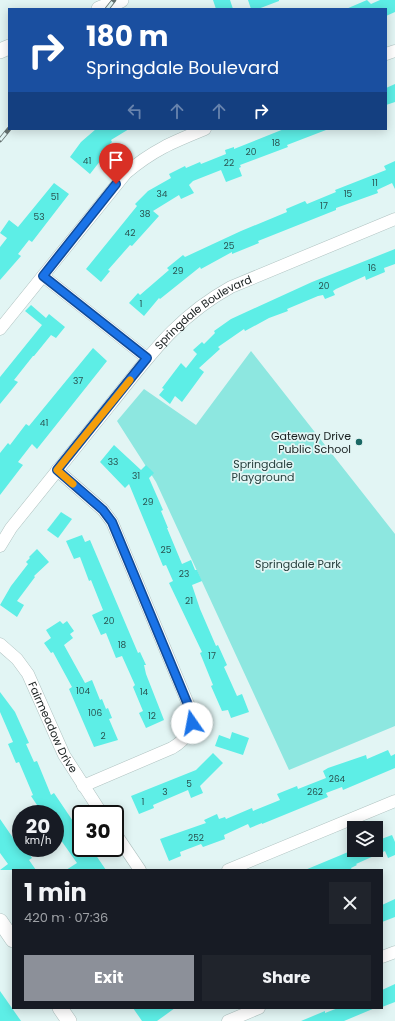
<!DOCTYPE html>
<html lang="en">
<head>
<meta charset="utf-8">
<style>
	:root { --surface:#171b24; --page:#20242c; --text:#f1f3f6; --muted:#9ea1a6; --accent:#8c9099 }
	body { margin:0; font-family:Poppins,sans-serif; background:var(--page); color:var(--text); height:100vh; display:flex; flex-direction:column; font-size:15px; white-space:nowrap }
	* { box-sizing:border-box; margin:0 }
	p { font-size:13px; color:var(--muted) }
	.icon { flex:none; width:22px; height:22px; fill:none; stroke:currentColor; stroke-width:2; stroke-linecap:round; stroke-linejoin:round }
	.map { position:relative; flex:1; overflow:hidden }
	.panel { position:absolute; left:12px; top:869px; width:371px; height:140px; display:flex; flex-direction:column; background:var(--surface); border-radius:0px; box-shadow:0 2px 10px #0003 }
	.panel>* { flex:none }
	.top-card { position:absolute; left:8px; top:8px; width:379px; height:122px; border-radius:0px; box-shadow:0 2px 10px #0003; background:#1a4fa0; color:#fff; overflow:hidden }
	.fabs { position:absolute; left:347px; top:821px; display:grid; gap:8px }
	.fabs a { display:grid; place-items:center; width:36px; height:36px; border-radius:0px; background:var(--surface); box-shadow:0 2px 10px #0003; font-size:20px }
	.speed { position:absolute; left:12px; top:805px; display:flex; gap:8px; font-size:20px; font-weight:700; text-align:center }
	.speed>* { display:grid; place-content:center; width:52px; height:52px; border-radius:50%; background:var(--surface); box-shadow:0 2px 10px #0003; line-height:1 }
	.speed small { font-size:10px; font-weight:400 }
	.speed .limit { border:2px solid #111; border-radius:6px; background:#fff; color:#111 }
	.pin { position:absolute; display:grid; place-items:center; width:34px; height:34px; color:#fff; margin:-41px -17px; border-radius:50% 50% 50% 0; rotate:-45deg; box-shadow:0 0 4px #0007 }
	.pin .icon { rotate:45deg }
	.me { position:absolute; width:44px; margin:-22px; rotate:348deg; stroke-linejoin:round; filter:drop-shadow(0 0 3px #0008) }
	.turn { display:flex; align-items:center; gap:14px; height:84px; padding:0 12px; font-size:18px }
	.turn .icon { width:52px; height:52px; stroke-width:2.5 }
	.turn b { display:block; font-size:28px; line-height:34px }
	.lanes { display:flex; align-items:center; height:38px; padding:0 12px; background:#0003; justify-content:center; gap:20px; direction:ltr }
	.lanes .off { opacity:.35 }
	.round { display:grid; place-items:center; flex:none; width:42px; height:42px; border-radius:0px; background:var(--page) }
	.overview { display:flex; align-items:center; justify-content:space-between; height:68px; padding:0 12px }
	h1 { font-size:24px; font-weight:700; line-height:30px }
	.primary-button { display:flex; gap:8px; margin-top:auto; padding:8px 12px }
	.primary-button a { flex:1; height:46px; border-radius:0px; background:var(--accent); color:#fff; font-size:16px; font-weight:700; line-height:46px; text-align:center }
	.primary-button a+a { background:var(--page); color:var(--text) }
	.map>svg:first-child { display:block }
	.green { fill:#8de7e0 }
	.building { fill:#5deee6 }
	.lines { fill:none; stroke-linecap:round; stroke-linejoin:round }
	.minor-casing { stroke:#afc2c0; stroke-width:13 }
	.tertiary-casing { stroke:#afc2c0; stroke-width:16 }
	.minor { stroke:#fff; stroke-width:12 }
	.tertiary { stroke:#fff; stroke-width:15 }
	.rail-casing { stroke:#64706f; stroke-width:4.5 }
	.rail { stroke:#e2f5f4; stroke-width:3; stroke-dasharray:9; stroke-linecap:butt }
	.route-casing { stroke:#114b97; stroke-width:10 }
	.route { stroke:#1a73e8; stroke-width:7 }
	.slow { stroke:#f59e0b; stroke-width:7 }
	.poi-dot { fill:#1a6763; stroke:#e2f5f4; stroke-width:1.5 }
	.labels { text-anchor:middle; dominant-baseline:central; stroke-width:3.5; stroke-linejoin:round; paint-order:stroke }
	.number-label { font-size:9px; fill:#295351 }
	.street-label { font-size:11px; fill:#181f1f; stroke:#e2f5f4 }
	.poi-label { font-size:11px; fill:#181f1f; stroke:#e2f5f4; text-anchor:end }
	.park-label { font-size:11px; fill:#263f3d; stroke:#e2f5f4 }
</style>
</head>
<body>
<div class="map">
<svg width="395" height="1021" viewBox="0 0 395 1021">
	<rect width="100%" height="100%" fill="#e2f5f4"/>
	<path class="green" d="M251,351L395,534V726L289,770L156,482L117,421L144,389L196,425Z"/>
	<g class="building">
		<path d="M213,0H230L233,9H216Z"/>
		<path d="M248,0H279V1L258,9H251Z"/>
		<path d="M367,0L371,4L380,0H395V12L386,16V9H346Z"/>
		<path d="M395,84V102L386,105V88Z"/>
		<path d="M96,129H129L111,140L112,142L100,153L104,156L90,174L70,157L81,142Z"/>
		<path d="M284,129L326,130L287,145L288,147L240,165L241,167L239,168L242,176L226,182L221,170L193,181L189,185L194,193L181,199L179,195L153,211L159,216L132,246L130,245L108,270L110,271L101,282L86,269L137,206L135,204L148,191L171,178L169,174L185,166L186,168L200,162L201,164L226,154L225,150L234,147V149Z"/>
		<path d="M395,161V189L392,183L377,190L378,193L336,208V210L258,241L259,243L232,254V252L201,269L200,267L160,299L159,298L144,316L129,303L138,293L140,295L169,270L167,268L183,255L185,257L241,231L287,212L286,209L305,201L307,204L336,192L335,190L386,170L384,166Z"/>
		<path d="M54,183L69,194L32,242L29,240L18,254L21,256L0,280V247L7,238L0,233L9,220L18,227Z"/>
		<path d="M395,249V264L384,268L385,272L366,280L365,276L336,289L333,291L335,295L325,299L323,295L318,296L287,309L288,311L269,318L245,331L244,329L218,347L220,349L199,368L204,372L182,402L175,396L170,404L159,395L164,389L162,388L181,363L186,368L197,354L193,350L202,342L204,344L215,333L214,331L231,319L312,282Z"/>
		<path d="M31,305L46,318L49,314L65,327L56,338L51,335L34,356H33L14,380L18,382L0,404V377L42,325L25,311Z"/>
		<path d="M93,348L107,361L37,449L32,444L18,462L23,465L0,495V453L8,443L10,445L26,424L29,426Z"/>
		<path d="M114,445L141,470L146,465L154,473L149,478L163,510L161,511L168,528H167L182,564L191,560L195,570H197L202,581L192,585L200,609L216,646L218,645L227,665L224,667L237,696L242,694L249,712L231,718L228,710L222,711L211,686L213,685L200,653L202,652L169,583L173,581L166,565L163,566L129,484L125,488L100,462Z"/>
		<path d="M61,512L72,519L58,538L47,530Z"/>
		<path d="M82,535L85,542L90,540L138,653L140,652L146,665H144L146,674L164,720L146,728L139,713L143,711L133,687L135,685L122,656L116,658L106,633L101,635L92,615L103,610L91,580L89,581L80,557L74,559L66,541Z"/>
		<path d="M37,549L49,562L34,576L35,577L17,601L24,605L17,617L0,605L11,586L28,564L26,562L30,558L29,557Z"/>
		<path d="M60,621L63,624L67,621L74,631L70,634L73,638L64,645L85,683L92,680L100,700L102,699L106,709L108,708L112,718L109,719L118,740L94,747L69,689L72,687L53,652L51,653L44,643L51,638L46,630Z"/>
		<path d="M0,692L15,712L29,743L26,744L34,762L37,761L51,795L54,793L81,833V848H91L106,870H66L77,863L58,836L55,838V814H43L31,796L33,795L19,762L16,763L8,744L13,742L0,712Z"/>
		<path d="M232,732L249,738L243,755L215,746L219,735L230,739Z"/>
		<path d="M388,750L391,756L395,754V768L343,790L342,787L326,793L328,797L262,824V823L250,828L248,824L224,835L225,839L203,847L201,844L180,852L181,856L169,861L160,839L206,823L204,820L217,814L219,819L225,817L226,819L252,808L253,811L280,800L277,794L297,786L298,789L326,778L323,771L328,768L366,755L367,759Z"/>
		<path d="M213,753L223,763L200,786L203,793L191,798L188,790L153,805L154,808L139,814L131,796L196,770Z"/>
		<path d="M0,819L20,848H26L32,858L29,860L36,870H0L8,864L0,853Z"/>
		<path d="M392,835L395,842V855L388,858L385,851L356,864L357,865L351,868L352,870H305L353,850H376V841Z"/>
		<path d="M395,899V917L382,922V905Z"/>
		<path d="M395,984V1002L382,1007V990Z"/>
		<path d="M0,991L21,1021H0Z"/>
		<path d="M133,1008H175L157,1021H142Z"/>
		<path d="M338,1008H375L344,1021H301L325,1011V1013Z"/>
	</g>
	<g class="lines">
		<defs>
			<g id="minor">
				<path d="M386,54L395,51"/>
				<path d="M43,276L147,358"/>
				<path d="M0,329L126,173C153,150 173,142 205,129"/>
				<path d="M57,470L103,510L112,522L191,711C193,729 187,739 172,748L83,786"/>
				<path id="s1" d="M0,546L11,528C44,487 77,446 110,405C149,357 175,318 231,287L395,219"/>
				<path id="s2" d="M0,644L17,659L28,674L64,755L102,814"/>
				<path d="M115,833L140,870"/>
				<path d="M228,870L395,801"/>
				<path d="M382,957L395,952"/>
				<path d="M228,1021L259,1008"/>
			</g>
			<g id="tertiary">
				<path d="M99,9L121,0"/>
				<path d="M0,51L9,47"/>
				<path d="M0,921L13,940"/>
				<path d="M60,1008L69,1021"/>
			</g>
		</defs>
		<use href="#minor" class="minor-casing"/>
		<use href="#tertiary" class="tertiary-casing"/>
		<use href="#minor" class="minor"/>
		<use href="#tertiary" class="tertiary"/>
		<defs>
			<g id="rail">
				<path d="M107,9L114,0"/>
				<path d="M0,140L9,129"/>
			</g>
		</defs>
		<use href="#rail" class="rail-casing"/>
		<use href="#rail" class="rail"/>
	</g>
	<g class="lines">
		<defs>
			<path id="route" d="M116,184L43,276L147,358L57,470L103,510L112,522L191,712L192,723"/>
		</defs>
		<use href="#route" class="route-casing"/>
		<use href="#route" class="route"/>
		<path class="slow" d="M73,484L57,470L130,380"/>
	</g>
	<circle class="poi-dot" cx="359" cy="442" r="4"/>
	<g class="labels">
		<g class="number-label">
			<text x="276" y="143">18</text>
			<text x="251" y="152">20</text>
			<text x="87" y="161">41</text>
			<text x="229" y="163">22</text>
			<text x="375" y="183">11</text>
			<text x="162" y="194">34</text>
			<text x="348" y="194">15</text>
			<text x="55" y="197">51</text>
			<text x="324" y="206">17</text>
			<text x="145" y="214">38</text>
			<text x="39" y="217">53</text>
			<text x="130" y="233">42</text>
			<text x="229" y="246">25</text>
			<text x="372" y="268">16</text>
			<text x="178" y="271">29</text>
			<text x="324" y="286">20</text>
			<text x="141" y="304">1</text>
			<text x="78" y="381">37</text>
			<text x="44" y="423">41</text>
			<text x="113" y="462">33</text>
			<text x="136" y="476">31</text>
			<text x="148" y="502">29</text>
			<text x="166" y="550">25</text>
			<text x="184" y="574">23</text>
			<text x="189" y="601">21</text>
			<text x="109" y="621">20</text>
			<text x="122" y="645">18</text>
			<text x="212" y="656">17</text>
			<text x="83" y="691">104</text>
			<text x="144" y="692">14</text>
			<text x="95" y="713">106</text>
			<text x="152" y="716">12</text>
			<text x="103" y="736">2</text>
			<text x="337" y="779">264</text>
			<text x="189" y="784">5</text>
			<text x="165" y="792">3</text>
			<text x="315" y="792">262</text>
			<text x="143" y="802">1</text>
			<text x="196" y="838">252</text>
		</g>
		<g class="street-label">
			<text stroke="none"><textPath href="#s1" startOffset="312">Springdale Boulevard</textPath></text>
			<text stroke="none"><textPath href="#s2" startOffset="100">Fairmeadow Drive</textPath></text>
		</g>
		<g class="poi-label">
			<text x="351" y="436">Gateway Drive<tspan x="351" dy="13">Public School</tspan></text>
		</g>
		<g class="park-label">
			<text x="263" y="464">Springdale<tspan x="263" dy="13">Playground</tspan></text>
			<text x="298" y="564">Springdale Park</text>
		</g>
	</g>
</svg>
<div class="fabs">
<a><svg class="icon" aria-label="layers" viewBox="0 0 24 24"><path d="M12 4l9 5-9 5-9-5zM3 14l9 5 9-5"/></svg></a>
</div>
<div class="speed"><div>20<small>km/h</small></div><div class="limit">30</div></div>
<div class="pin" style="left:116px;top:184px;background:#d93025"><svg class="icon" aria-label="arrive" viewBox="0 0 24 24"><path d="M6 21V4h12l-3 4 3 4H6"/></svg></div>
<svg class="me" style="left:192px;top:723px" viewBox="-20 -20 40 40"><circle r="19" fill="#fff"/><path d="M0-13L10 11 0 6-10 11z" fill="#1a73e8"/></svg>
<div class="top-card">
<div class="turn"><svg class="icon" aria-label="right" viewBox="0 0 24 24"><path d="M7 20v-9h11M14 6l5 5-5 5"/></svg><div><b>180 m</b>Springdale Boulevard</div></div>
<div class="lanes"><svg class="icon off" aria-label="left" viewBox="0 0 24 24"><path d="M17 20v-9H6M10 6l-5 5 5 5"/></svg><svg class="icon off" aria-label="ahead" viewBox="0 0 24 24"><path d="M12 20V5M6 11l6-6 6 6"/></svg><svg class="icon off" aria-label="ahead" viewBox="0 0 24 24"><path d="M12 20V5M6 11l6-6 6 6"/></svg><svg class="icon" aria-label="right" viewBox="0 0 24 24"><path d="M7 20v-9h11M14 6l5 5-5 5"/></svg></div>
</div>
<section class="panel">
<div class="overview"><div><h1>1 min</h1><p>420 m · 07:36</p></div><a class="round"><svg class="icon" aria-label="close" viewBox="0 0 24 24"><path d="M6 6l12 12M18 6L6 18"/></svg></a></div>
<div class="primary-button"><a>Exit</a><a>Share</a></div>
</section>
</div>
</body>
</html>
